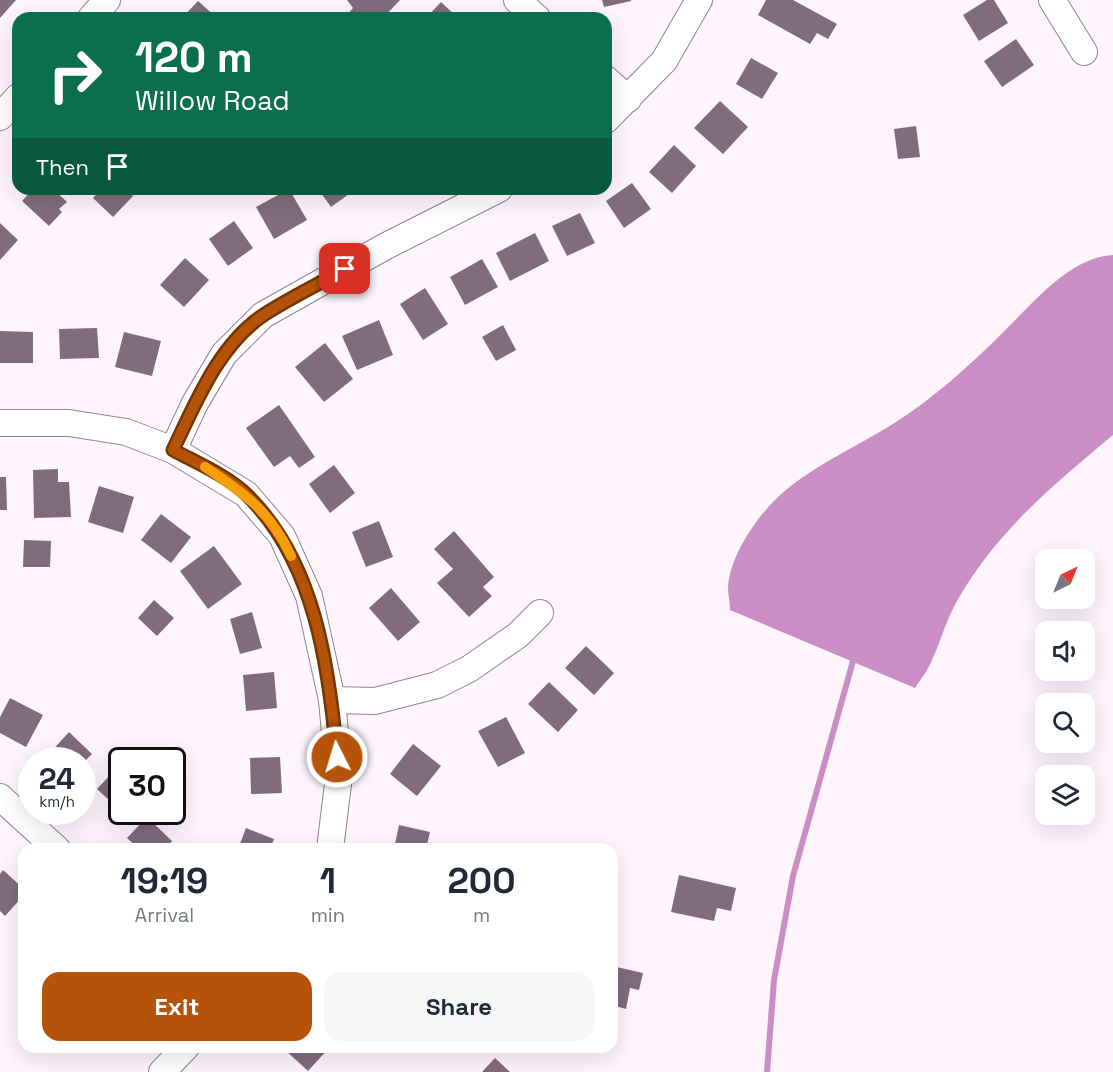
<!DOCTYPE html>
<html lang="en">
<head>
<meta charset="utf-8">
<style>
	:root { --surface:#fff; --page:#f6f6f7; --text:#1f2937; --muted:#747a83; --accent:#b45309 }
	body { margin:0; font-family:"Space Grotesk",sans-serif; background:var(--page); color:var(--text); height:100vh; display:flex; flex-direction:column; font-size:22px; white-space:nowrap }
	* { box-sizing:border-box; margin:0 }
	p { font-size:20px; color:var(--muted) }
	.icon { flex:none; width:33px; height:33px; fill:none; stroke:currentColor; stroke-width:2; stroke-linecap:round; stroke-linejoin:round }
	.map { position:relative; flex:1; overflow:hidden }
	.sheet { position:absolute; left:18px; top:843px; width:600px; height:210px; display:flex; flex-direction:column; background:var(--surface); border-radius:18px; box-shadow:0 6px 24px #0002 }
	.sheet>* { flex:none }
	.hud { position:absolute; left:12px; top:12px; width:600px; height:183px; border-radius:18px; box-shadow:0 6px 24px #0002; background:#0b6e4f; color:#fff; overflow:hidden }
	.needle { width:39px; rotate:43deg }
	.controls { position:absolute; left:1035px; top:549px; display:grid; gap:12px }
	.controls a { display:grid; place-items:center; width:60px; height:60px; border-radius:12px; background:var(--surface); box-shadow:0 6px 24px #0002; font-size:30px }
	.speed { position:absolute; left:18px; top:747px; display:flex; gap:12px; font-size:30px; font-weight:700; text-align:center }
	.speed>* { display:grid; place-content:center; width:78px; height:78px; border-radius:50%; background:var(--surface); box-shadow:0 6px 24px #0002; line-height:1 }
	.speed small { font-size:15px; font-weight:400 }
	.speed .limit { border:3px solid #111; border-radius:9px; background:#fff; color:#111 }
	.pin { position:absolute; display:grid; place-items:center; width:51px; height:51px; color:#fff; margin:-26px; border-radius:12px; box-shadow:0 3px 9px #0006 }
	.me { position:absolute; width:66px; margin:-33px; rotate:355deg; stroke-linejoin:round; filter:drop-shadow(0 0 4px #0008) }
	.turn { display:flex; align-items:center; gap:21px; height:126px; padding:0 24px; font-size:27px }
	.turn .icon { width:78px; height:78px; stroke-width:2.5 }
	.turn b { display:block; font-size:42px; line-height:51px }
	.then { display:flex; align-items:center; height:57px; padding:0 24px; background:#0003; gap:12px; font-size:22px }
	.eta { display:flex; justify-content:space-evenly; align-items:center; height:102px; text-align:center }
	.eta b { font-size:36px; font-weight:700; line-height:42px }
	.action { display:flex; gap:12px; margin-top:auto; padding:12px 24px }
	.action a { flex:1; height:69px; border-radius:18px; background:var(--accent); color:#fff; font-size:24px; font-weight:700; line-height:69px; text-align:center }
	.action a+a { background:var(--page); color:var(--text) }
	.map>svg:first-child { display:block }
	.water { fill:#ca8dc5 }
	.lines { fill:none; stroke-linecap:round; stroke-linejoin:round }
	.stream { stroke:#ca8dc5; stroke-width:6 }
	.building { fill:#806c7d }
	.minor-casing { stroke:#958193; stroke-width:28 }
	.minor { stroke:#fff; stroke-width:26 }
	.route-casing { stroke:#753606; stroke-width:15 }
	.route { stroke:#b45309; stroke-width:10 }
	.slow { stroke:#f59e0b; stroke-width:10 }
</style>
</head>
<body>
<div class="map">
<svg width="1113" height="1072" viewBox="0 0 1113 1072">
	<rect width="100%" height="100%" fill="#fef5fd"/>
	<path class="water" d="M1113,255V435C1053,485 996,532 957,601C946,620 941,641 932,660C928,670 921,679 915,688L730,610C730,603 728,594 728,587C730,557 754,521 775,500C810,465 867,443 908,414C951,384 987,349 1023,312C1047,288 1077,257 1113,255Z"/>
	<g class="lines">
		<path class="stream" d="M767,1072L774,980L793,876L853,661L858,657"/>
	</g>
	<g class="building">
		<path d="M0,0H16L0,18Z"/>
		<path d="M347,0H400L383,18H344L353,8Z"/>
		<path d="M602,0H631V1L604,7Z"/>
		<path d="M766,0H793L837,24L828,39L817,33L810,44L758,15Z"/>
		<path d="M987,0H994L1008,23L979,41L963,15Z"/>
		<path d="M198,1L217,18H182Z"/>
		<path d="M441,2L458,18H426Z"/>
		<path d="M1016,39L1034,65L1002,87L984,61Z"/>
		<path d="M751,58L778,73L762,99L736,84Z"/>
		<path d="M720,101L748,127L723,154L694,128Z"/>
		<path d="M916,126L920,157L898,159L894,129Z"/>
		<path d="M674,145L696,166L672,193L649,172Z"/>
		<path d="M632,183L651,209L624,228L606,201Z"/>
		<path d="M33,189H53L67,202L59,209L62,212L49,226L22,201Z"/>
		<path d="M101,189H125L133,196L113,217L93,198Z"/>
		<path d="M289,189L307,220L274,239L256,207Z"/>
		<path d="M318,189H356L331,207Z"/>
		<path d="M580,213L595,243L567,256L552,226Z"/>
		<path d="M234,221L253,248L228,266L209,239Z"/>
		<path d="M0,223L18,240L0,260Z"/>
		<path d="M535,233L549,261L510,281L496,253Z"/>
		<path d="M185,258L209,280L184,307L160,285Z"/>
		<path d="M482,259L498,287L465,305L450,277Z"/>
		<path d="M425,288L448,324L423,340L400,304Z"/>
		<path d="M379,320L393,355L357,370L342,336Z"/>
		<path d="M503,325L516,350L496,361L482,337Z"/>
		<path d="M97,328L99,358L60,359L59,329Z"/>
		<path d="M0,331L33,332V363H0Z"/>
		<path d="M124,332L161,341L152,376L115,367Z"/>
		<path d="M325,343L353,379L324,402L295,367Z"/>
		<path d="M279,405L315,457L299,468L290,456L274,467L246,428Z"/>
		<path d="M334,465L355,493L330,513L309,484Z"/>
		<path d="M58,469V482H69L71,517L34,518L33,470Z"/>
		<path d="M0,477H6L7,510H0Z"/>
		<path d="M99,486L134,497L123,533L88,522Z"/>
		<path d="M161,514L191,537L171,563L141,540Z"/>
		<path d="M379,521L393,557L366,567L352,532Z"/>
		<path d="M454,531L494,577L483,587L492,596L469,617L437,583L453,569L434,549Z"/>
		<path d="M24,540L51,541L50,567H23Z"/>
		<path d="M214,546L242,584L208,609L180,571Z"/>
		<path d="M391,588L420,622L398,641L369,608Z"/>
		<path d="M154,600L174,618L157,636L138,618Z"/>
		<path d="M252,612L262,648L240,654L230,619Z"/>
		<path d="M586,646L614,673L594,695L565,668Z"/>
		<path d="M274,672L277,708L246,711L243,675Z"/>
		<path d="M549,682L578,710L558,732L528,704Z"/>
		<path d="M10,698L43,715L26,747L0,733V717Z"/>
		<path d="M506,717L525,753L498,767L478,731Z"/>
		<path d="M69,732L92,754L82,764V760H55L49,754Z"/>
		<path d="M413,744L441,766L417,796L390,774Z"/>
		<path d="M280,757L282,793L251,794L250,758Z"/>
		<path d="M122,762V812L97,789Z"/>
		<path d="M147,817L172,841L165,849H139L127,838Z"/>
		<path d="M399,825L430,832L426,849H394Z"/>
		<path d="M246,828L274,839L270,849H238Z"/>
		<path d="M3,870L24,889V895L5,916L0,911V874Z"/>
		<path d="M679,875L736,888L731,911L717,908L714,921L671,912Z"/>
		<path d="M612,966L643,973L639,990L630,988L626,1009L612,1005Z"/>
		<path d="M286,1047H330L308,1071L284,1049Z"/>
		<path d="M495,1058L510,1072H482Z"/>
	</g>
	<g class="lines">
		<defs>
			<g id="minor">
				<path d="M517,0L537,18"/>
				<path d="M1052,0L1084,52"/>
				<path d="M91,18L107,0"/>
				<path d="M606,79L628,99"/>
				<path d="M0,117L18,97"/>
				<path d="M606,120L664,61L699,0"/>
				<path d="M0,423H69L126,432L173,450L246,494L282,536L309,596L332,700L339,776L330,849"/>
				<path d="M173,450L195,403L224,354L263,315L386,246L499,189"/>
				<path d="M332,700L375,701L437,685L469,669L518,635L540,613"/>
				<path d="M0,797L57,849"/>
				<path d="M162,1072L186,1047"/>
			</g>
		</defs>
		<use href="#minor" class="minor-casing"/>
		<use href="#minor" class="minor"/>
	</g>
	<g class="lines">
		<defs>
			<path id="route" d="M337,757C329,666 315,562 247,495C228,476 197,463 173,450C196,402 219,344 265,314C290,298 319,284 345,269"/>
		</defs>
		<use href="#route" class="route-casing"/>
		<use href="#route" class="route"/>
		<path class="slow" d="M205,467C244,493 271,512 291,556"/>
	</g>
</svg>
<div class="controls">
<a><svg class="needle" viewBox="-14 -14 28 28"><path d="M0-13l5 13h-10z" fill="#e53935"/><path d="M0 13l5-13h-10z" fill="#747a83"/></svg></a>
<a><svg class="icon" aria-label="sound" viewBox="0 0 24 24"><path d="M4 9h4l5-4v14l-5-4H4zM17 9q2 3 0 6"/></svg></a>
<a><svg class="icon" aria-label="search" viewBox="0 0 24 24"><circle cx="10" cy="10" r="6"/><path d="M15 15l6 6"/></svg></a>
<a><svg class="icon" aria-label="layers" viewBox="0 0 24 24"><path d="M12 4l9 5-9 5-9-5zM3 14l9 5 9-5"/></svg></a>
</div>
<div class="speed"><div>24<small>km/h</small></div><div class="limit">30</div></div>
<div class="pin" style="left:345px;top:269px;background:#d93025"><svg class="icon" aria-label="arrive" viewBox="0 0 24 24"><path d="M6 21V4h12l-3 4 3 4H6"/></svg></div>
<svg class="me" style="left:337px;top:757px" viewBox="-20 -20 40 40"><circle r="17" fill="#b45309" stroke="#fff" stroke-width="3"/><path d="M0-11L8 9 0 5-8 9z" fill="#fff"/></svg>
<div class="hud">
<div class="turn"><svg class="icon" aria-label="right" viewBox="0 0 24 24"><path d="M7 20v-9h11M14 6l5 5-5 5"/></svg><div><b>120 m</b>Willow Road</div></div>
<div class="then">Then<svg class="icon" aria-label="arrive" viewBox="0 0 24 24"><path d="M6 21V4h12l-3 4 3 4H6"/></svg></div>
</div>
<section class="sheet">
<div class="eta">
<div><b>19:19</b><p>Arrival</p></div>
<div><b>1</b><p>min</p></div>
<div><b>200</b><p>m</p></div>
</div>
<div class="action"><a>Exit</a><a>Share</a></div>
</section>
</div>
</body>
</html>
